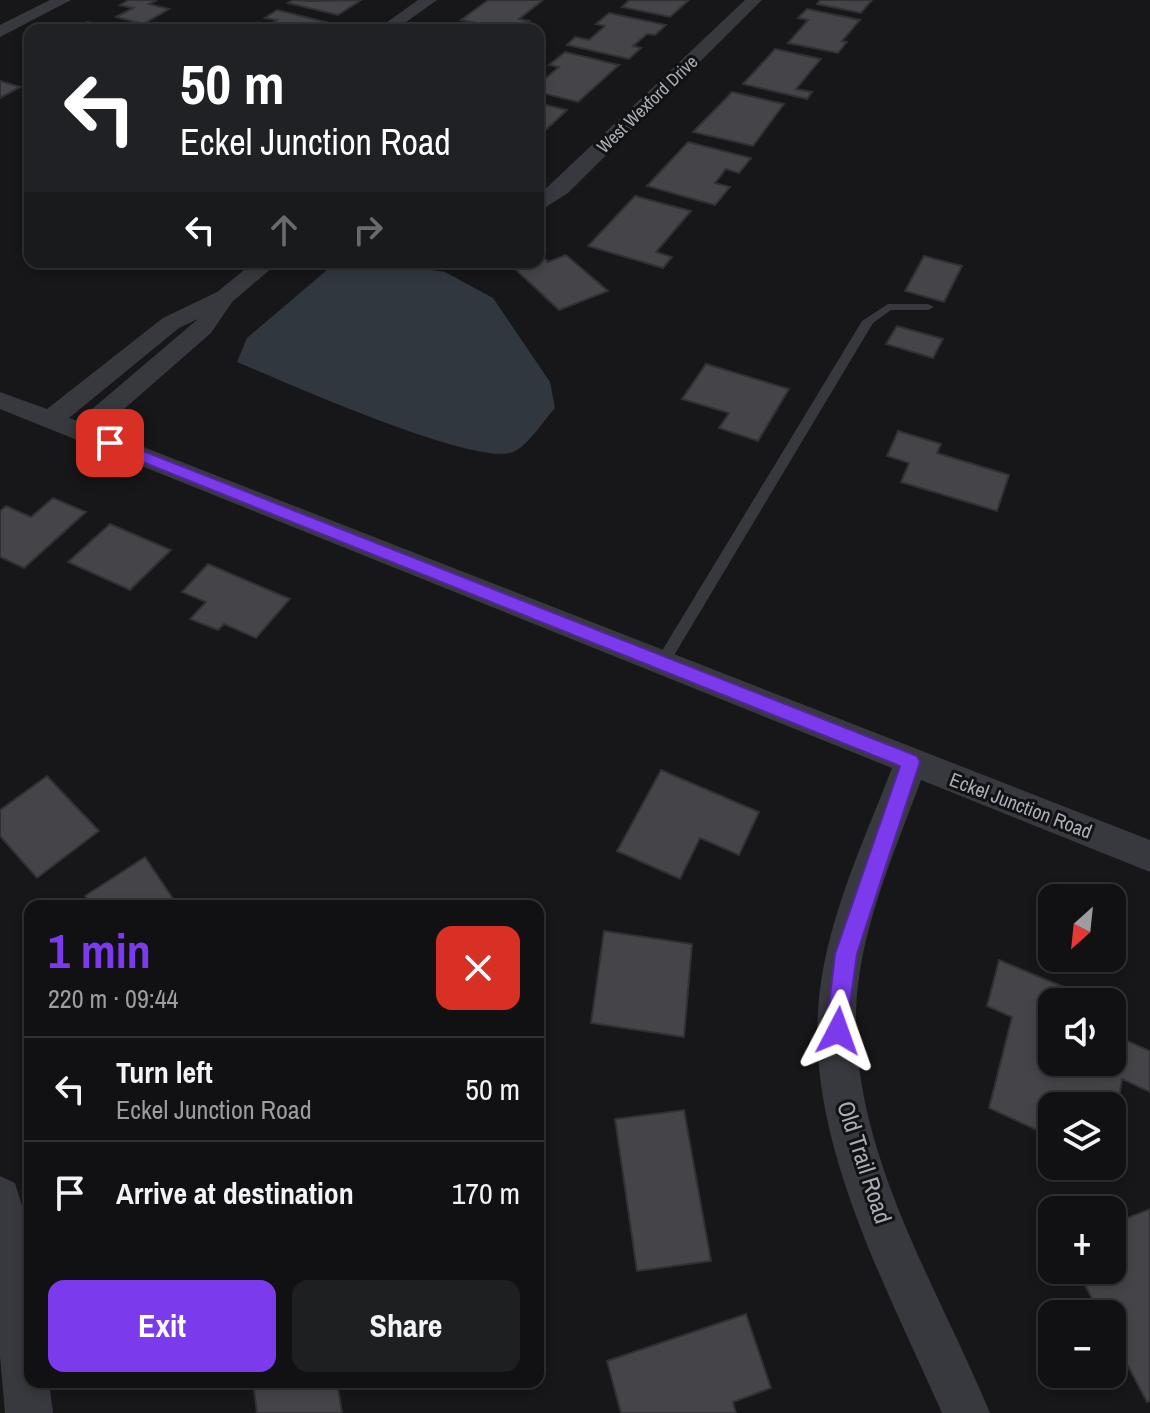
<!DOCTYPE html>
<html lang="en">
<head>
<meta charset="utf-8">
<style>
	:root { --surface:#111113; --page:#1e1f21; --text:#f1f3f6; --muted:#9c9da0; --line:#303133; --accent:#7c3aed }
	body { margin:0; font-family:"Archivo Narrow",sans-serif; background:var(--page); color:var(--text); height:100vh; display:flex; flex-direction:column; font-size:30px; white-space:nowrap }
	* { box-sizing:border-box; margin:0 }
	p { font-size:26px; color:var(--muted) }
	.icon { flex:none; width:44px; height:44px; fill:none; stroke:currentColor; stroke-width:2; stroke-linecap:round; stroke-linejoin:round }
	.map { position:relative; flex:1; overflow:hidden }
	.details { position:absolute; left:24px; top:900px; width:520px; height:488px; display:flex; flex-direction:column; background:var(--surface); border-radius:16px; box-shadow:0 4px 12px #0003,0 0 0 2px var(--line) }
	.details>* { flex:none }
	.guide { position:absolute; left:24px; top:24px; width:520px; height:244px; border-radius:16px; box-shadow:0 4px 12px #0003,0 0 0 2px var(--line); background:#202124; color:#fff; overflow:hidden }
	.needle { width:52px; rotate:207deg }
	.buttons { position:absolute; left:1038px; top:884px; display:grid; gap:16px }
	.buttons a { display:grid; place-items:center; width:88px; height:88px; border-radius:16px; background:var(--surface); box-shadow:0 4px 12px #0003,0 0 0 2px var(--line); font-size:40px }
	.pin { position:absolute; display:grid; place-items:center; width:68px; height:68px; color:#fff; margin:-34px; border-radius:16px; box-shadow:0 4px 12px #0006 }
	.me { position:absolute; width:88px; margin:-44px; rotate:4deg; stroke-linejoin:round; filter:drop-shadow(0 0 6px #0008) }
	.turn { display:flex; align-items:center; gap:28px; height:168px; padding:0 24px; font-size:36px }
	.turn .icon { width:104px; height:104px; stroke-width:2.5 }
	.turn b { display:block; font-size:56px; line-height:68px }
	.lanes { display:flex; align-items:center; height:76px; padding:0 24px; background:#0003; justify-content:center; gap:40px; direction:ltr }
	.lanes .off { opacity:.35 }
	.round { display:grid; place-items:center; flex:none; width:84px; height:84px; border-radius:16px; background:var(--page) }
	.summary { display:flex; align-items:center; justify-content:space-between; height:136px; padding:0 24px }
	h1 { font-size:48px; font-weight:700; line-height:60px; color:var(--accent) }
	.primary-button { display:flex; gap:16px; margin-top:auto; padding:16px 24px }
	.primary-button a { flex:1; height:92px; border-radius:16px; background:var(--accent); color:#fff; font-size:32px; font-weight:700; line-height:92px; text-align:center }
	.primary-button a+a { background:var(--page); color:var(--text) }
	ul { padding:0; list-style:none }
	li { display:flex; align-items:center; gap:24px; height:104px; padding:0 24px; border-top:2px solid var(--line) }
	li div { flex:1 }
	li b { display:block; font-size:30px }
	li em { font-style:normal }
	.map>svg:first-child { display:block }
	.water { fill:#30373e }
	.building { fill:#444449; stroke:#313135; stroke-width:2 }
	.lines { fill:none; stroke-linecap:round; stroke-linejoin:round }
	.service { fill:#38393e; fill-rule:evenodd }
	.minor { fill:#38393e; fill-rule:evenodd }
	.route { fill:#7c3aed; stroke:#51269a; stroke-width:2 }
	.labels { text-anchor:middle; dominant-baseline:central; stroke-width:6; stroke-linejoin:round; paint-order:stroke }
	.far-street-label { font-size:18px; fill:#aaadb8; stroke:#121214 }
	.street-label { font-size:20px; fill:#aaadb8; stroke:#121214 }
	.near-street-label { font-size:24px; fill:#aaadb8; stroke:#121214 }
</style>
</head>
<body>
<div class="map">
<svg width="1150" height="1413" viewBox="0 0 1150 1413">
	<rect width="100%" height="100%" fill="#171719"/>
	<path class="water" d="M349,262H380L445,272L493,298L550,382L555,408C544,420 528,446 513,452C475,467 283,381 237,362L247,338L334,264Z"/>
	<g class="building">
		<path d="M129,0H157L149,4L169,9L143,24L116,17L133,8L120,5Z"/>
		<path d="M293,0L309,1L361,0L338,15L288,3Z"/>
		<path d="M488,0H543L519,19L529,21L510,30L461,20Z"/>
		<path d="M629,0H689L670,17L622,7Z"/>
		<path d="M820,0H872L861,13L817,4Z"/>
		<path d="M807,9L860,20L842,41L847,42L838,53L788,43L808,20L798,18Z"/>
		<path d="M277,10L329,23L318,30H261L277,20L265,18Z"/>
		<path d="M609,13L666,25L655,35L647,34L633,46L641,48L629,59L567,45L575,37L589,40L605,26L596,24Z"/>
		<path d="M87,22L113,29L72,30Z"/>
		<path d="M775,49L821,59L796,89L812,92L807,99L743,84Z"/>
		<path d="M565,52L619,65L578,102L538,92V76L546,78L559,67L549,65Z"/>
		<path d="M0,81L20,87L0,98Z"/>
		<path d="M732,92L784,104L753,146L693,132Z"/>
		<path d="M538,103L567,110L538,137Z"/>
		<path d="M688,142L751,158L739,173L726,169L715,183L730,187L715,205L647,186Z"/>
		<path d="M635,196L691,211L656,252L672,257L663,268L588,246Z"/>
		<path d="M566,255L608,291L559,310L513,267L538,262L543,257L548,262Z"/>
		<path d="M924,256L962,266L944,302L905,291Z"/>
		<path d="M897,326L943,339L933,358L886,344Z"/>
		<path d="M706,364L789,389L758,441L719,428L729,413L682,399Z"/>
		<path d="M898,431L941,444L937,453L1009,475L997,511L901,482L909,463L887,456Z"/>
		<path d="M53,498L86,512L24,568L0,557V511L6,506L31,517Z"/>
		<path d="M110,524L171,550L130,590L68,562Z"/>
		<path d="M208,564L290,599L256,638L224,624L218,630L190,619L206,602L182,592Z"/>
		<path d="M661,770L759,812L739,855L700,838L680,879L617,851Z"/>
		<path d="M47,776L99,831L37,878L0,836V810Z"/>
		<path d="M145,857L178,906H92L85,896Z"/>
		<path d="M604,931L692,944L684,1037L591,1023Z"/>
		<path d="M999,960L1100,1002H1052V1062H1112V1007L1127,1014L1123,1039L1150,1051V1092L1122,1079L1112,1143V1106H1052V1137L989,1108L1012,1017L987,1006Z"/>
		<path d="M684,1110L711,1261L637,1271L615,1119Z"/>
		<path d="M1150,1209V1401L1147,1402L1112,1336V1314H1100L1077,1270H1112V1224Z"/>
		<path d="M746,1314L771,1388L733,1402L736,1413H621L607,1361Z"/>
		<path d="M253,1382H337L342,1413H257Z"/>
	</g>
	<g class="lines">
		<path class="service" d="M888,304H928L934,307L928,310H891L873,323L667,667H657L654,663L657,659L862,321Z"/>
		<g class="minor">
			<path d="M50,0H71L0,37V25Z"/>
			<path d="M418,0H437L395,30H376Z"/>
			<path d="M745,0H762L568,193L538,212V196Z"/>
			<path d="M254,262H279L232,302L211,333L100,430L1150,840V872L921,780C894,854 858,933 856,1013C854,1157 937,1285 990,1413H942C889,1292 809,1147 818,1011C823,927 862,846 892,768L0,409V392L47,409L163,318L217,292ZM198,319L78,421L69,418L179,328Z"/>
			<path d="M0,1176L15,1183L30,1232V1382H49L53,1413H5L0,1356Z"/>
		</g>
	</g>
	<path class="route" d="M110,438L917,756L920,762L857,954L845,1039L838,1042L830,1039L826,1031L835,954L900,766L105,447V440Z"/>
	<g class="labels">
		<g class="far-street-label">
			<text transform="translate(647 104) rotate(-44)">West Wexford Drive</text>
		</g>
		<g class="street-label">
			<text transform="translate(1021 805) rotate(21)">Eckel Junction Road</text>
		</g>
		<g class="near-street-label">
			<text transform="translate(865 1162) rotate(72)">Old Trail Road</text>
		</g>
	</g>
</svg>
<div class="buttons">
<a><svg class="needle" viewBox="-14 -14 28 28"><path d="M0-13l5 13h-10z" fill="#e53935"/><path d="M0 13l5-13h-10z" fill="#9c9da0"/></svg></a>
<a><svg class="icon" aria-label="sound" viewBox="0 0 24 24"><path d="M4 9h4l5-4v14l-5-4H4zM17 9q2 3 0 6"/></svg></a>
<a><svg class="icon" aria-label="layers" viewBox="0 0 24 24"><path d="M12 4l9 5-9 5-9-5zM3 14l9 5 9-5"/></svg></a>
<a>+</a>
<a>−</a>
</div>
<div class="pin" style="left:110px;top:443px;background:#d93025"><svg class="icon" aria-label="arrive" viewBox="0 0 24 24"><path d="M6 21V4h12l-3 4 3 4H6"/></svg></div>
<svg class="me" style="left:838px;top:1031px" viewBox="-20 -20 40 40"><path d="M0-17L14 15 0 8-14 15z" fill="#7c3aed" stroke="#fff" stroke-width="4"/></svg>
<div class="guide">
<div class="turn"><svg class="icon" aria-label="left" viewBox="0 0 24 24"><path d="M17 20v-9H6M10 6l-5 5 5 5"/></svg><div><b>50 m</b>Eckel Junction Road</div></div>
<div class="lanes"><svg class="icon" aria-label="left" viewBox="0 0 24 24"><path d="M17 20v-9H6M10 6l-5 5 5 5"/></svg><svg class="icon off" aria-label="ahead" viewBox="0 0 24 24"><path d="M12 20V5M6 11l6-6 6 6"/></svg><svg class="icon off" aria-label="right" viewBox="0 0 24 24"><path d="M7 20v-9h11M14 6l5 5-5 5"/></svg></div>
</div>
<section class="details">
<div class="summary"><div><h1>1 min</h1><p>220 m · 09:44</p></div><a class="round" style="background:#d93025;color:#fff"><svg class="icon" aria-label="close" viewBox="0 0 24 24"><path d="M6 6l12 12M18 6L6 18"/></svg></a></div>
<ul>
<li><svg class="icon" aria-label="left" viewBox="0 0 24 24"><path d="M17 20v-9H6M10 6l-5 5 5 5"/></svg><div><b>Turn left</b><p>Eckel Junction Road</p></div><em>50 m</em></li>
<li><svg class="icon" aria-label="arrive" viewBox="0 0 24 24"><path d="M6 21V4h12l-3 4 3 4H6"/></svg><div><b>Arrive at destination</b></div><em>170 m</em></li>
</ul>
<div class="primary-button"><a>Exit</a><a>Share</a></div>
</section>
</div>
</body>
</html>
